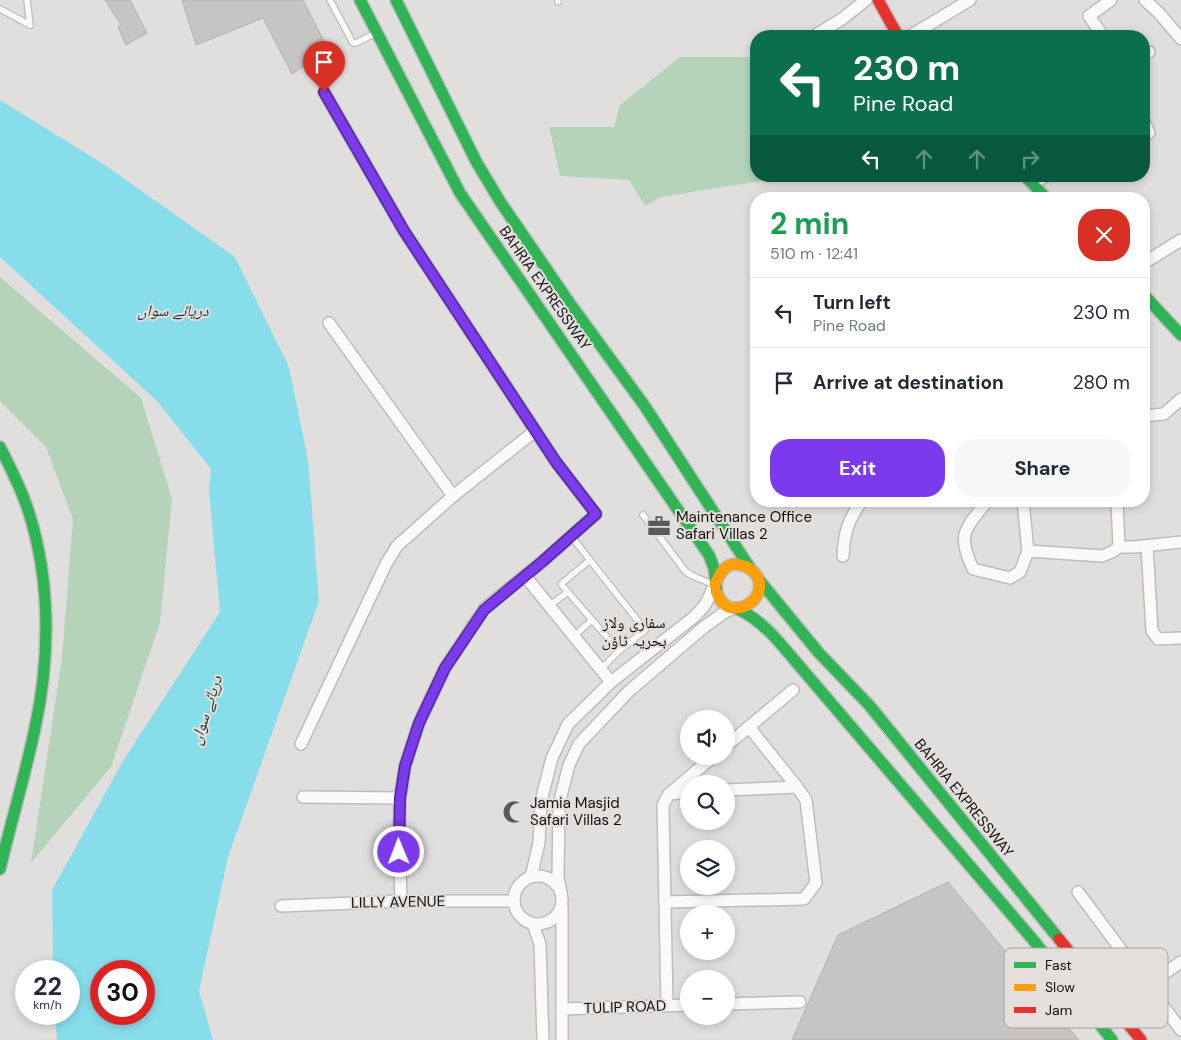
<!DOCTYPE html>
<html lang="en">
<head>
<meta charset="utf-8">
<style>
	:root { --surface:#fff; --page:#f6f6f7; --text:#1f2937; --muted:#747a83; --line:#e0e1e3; --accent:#7c3aed }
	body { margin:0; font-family:"DM Sans","Noto Naskh Arabic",sans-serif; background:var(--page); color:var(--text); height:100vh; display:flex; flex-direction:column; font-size:19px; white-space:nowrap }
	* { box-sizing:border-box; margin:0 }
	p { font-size:16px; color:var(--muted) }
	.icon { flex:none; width:28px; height:28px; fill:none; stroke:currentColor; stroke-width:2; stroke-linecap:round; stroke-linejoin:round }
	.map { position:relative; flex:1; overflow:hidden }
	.sheet { position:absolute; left:750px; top:192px; width:400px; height:315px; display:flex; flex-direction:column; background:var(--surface); border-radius:20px; box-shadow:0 2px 8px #0003 }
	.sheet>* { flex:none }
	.hud { position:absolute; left:750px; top:30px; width:400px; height:152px; border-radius:20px; box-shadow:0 2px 8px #0003; background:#0b6e4f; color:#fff; overflow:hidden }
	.controls { position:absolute; left:680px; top:710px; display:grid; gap:10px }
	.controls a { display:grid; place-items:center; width:55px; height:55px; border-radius:50%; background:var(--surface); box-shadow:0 2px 8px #0003; font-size:25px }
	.speed { position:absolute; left:15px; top:960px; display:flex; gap:10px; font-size:25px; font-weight:700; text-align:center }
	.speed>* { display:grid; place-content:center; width:65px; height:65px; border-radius:50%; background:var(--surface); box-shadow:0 2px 8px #0003; line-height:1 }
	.speed small { font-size:12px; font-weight:400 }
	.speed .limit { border:8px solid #d22; background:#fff; color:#111 }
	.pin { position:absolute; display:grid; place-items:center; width:42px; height:42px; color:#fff; margin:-51px -21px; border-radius:50% 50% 50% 0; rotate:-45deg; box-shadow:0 0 5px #0007 }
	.pin .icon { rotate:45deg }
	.me { position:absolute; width:55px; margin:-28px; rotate:359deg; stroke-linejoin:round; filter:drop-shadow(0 0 4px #0008) }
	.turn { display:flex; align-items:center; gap:18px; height:105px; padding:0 20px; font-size:22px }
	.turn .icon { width:65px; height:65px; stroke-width:2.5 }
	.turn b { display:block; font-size:35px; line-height:42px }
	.lanes { display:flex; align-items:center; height:48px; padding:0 20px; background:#0003; justify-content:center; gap:25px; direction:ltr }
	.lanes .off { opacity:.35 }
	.round { display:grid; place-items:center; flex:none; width:52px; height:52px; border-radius:20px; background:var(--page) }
	.headline { display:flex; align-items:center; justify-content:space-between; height:85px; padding:0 20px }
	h1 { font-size:30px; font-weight:700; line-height:38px; color:#1e9e55 }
	.action { display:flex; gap:10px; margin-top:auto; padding:10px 20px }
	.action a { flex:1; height:58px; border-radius:20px; background:var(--accent); color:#fff; font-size:20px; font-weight:700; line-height:58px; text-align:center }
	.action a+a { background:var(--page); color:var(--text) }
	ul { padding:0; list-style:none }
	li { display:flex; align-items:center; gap:15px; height:70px; padding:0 20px; border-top:1px solid var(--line) }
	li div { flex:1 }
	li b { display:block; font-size:19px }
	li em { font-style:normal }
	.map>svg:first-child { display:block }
	.green { fill:#b4d3b9 }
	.water { fill:#87ddea; fill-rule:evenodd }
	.building { fill:#c6c5c4; stroke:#b2b1b0 }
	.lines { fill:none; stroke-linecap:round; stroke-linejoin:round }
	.lane-casing { stroke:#bebcbc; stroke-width:8 }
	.street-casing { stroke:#bebcbc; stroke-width:14 }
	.fast-casing { stroke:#bebcbc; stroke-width:14 }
	.slow-casing { stroke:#bebcbc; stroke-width:14 }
	.jam-casing { stroke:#bebcbc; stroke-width:14 }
	.lane { stroke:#fafafa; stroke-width:5.5 }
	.street { stroke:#fafafa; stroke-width:11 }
	.fast { stroke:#30b455; stroke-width:11 }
	.slow { stroke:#ff9f0a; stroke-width:11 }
	.jam { stroke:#e5322d; stroke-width:11 }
	.route-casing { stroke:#51269a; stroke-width:12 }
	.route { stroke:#7c3aed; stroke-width:9 }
	.labels { text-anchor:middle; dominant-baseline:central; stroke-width:4; stroke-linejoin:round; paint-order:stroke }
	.street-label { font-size:15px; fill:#121110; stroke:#e2dfdd }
	.poi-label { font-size:15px; fill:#121110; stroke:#e2dfdd; text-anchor:start }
	.water-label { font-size:16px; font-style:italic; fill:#1c3236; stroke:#e2dfdd }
	.neighbourhood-label { font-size:16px; fill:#121110; stroke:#e2dfdd }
	.key { fill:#e2dfdd; stroke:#a4a1a0; stroke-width:1 }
	.key-label { font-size:14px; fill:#121110 }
</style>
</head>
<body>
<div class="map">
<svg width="1181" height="1040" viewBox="0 0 1181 1040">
	<rect width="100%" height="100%" fill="#e1dfde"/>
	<g class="green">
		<path d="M680,57H756V176H792L661,197L645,206L629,180L560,176L549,127H614L620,105Z"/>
		<path d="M0,277L141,398L172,499L160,623L111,767L31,863L62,658L73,519L46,447L0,401Z"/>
	</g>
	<path class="water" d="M0,100L105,165L235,257L289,367L308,460L319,601L228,857L199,991L213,1040H57L55,1014H69V971H53L52,890L123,761L220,612L209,491L211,469L157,401L0,257ZM144,971V1014H101V971Z"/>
	<g class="building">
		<path d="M105,0H130L147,33L126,45L118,27L121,25Z"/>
		<path d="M182,0H303L329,51L292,74L263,18L196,45Z"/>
		<path d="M948,882L1079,1040H792L838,935Z"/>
	</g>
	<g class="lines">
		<defs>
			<g id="lane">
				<path d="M27,0L30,25"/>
				<path d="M330,0L353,43H356L374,34"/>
				<path d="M558,2V0"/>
				<path d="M0,9L30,25"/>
				<path d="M643,515L686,572L693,576L712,584"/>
				<path d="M571,536L645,630L619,651L601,669"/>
				<path d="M590,560L561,584L619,651"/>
				<path d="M549,606L568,592"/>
				<path d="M574,636L592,620"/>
			</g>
			<g id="street">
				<path d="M1145,0L1159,13L1181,39"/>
				<path d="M814,36L842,19L866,0"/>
				<path d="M910,36L970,0"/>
				<path d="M1103,36L1089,16L1111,0"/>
				<path d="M1144,52H1149"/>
				<path d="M324,92L404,231L556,462L596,514L543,561L484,609L445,668L419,723L405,766L400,798L399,835L401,901"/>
				<path d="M1144,121L1149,133"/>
				<path d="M1032,184L1046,176"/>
				<path d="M1144,263L1181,240"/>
				<path d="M329,323L453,496"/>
				<path d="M1144,416L1164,414L1181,399"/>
				<path d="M987,501C966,529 956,533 973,569L1010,578L1020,572L1028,551L1023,501"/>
				<path d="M1117,501L1119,547"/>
				<path d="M1147,546L1152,631L1158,639L1181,638"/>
				<path d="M1028,551L1102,556L1112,552L1119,547H1134L1181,542"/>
				<path d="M843,556C844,534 848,519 862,501"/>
				<path d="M525,576L611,682"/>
				<path d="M749,727L797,787"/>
				<path d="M301,744L386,564L397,546L453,496L535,431"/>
				<path d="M726,746L793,690"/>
				<path d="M669,794L714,756"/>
				<path d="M303,797L400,798"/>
				<circle cx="538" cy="900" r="24"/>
				<path d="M531,877L539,843L541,801L552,758L568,724L611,682L694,617L705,605L715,585"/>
				<path d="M1078,892L1181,1030"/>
				<path d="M561,893L558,877L559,804L569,765L579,744L628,692L704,627L725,612L735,608"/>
				<path d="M665,902L804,899L816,883L806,800L797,787L726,790"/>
				<path d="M281,906L401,901H514"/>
				<path d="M562,907V1040"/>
				<path d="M533,924L540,944L543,1040"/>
				<path d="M1080,956C1092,965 1111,984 1125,988C1143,992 1167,971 1181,962"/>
				<path d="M726,1004L800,1002"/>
				<path d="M667,1005L663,805L669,794L689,792"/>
				<path d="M562,1009L689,1005"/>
			</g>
			<g id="fast">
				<path d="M360,0L460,193L709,555L714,568L717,593"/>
				<path d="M396,0L477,163L501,203L571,305L644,405L750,568"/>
				<path d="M1025,176L1047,199"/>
				<path d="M1144,295L1181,335"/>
				<path d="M0,447C11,469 22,490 29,513C51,582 50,659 35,728C25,776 11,822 0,869"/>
				<path d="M759,580L819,653L869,705L1059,939"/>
				<path d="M735,608C753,615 766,627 779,642L1034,941L1112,1040"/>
			</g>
			<path id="slow" d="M715,585C718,578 721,570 728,566C739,561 753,568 758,578C768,602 727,624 717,593"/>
			<g id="jam">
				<path d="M878,0L898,36"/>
				<path d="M1059,939L1141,1040"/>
			</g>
		</defs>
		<use href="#lane" class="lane-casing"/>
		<use href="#street" class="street-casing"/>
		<use href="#fast" class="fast-casing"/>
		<use href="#slow" class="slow-casing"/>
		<use href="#jam" class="jam-casing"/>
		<use href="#lane" class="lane"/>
		<use href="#street" class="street"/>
		<use href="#fast" class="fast"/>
		<use href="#slow" class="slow"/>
		<use href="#jam" class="jam"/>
	</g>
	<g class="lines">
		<defs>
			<path id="route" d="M324,92L404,231L556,462L596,514L543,561L484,610L445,668L419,723L405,766L400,798L399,852"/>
		</defs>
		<use href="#route" class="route-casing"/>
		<use href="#route" class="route"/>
	</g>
	<defs>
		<symbol id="office-bare" viewBox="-9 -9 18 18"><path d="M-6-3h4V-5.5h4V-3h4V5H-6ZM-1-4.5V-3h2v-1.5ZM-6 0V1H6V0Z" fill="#5a5958" stroke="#e2dfdd" stroke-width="2.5" paint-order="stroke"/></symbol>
		<symbol id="mosque-bare" viewBox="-9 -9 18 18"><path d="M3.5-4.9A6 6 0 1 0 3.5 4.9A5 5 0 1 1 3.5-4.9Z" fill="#5a5958" stroke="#e2dfdd" stroke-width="2.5" paint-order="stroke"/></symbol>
	</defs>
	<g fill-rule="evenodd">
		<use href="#office-bare" x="643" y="510" width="32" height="32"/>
		<use href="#mosque-bare" x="498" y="796" width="32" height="32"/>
	</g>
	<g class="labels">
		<g class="street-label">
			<text transform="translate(545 288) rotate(55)">BAHRIA EXPRESSWAY</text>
			<text transform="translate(964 798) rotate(51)">BAHRIA EXPRESSWAY</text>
			<text transform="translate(398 902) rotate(-1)">LILLY AVENUE</text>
			<text transform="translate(625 1007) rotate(-2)">TULIP ROAD</text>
		</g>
		<g class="poi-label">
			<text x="676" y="517">Maintenance Office<tspan x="676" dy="17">Safari Villas 2</tspan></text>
			<text x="530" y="803">Jamia Masjid<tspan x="530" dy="17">Safari Villas 2</tspan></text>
		</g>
		<g class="water-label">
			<text x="173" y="310">دریائے سواں</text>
			<text transform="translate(206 710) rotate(-72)">دریائے سواں</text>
		</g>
		<g class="neighbourhood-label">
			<text x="634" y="622">سفاری ولاز<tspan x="634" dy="18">بحریہ ٹاؤن</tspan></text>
		</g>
	</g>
	<rect x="1004" y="948" width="164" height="80" rx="8" class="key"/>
	<rect x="1014" y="962" width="22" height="6" fill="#30b455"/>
	<rect x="1014" y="984" width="22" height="7" fill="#ff9f0a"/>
	<rect x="1014" y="1007" width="22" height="6" fill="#e5322d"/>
	<g class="key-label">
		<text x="1045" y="970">Fast</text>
		<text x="1045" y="992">Slow</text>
		<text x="1045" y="1015">Jam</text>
	</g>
</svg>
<div class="controls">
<a><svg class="icon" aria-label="sound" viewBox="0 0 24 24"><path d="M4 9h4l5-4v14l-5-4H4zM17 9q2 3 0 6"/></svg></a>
<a><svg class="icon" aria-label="search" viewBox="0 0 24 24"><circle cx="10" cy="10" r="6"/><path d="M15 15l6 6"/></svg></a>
<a><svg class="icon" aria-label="layers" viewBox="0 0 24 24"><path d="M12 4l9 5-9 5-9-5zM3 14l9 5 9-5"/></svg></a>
<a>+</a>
<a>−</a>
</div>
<div class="speed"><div>22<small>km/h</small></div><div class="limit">30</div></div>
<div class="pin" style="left:324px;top:92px;background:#d93025"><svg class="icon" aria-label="arrive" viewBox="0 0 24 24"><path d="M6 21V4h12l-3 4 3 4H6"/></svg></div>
<svg class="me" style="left:399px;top:852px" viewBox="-20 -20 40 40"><circle r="17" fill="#7c3aed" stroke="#fff" stroke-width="3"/><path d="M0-11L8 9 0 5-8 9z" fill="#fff"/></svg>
<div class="hud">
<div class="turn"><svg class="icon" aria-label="left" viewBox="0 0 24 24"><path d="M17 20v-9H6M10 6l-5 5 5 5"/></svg><div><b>230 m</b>Pine Road</div></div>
<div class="lanes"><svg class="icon" aria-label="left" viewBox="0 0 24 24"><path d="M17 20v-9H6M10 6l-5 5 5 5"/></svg><svg class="icon off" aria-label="ahead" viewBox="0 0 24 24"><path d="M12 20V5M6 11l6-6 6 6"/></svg><svg class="icon off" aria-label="ahead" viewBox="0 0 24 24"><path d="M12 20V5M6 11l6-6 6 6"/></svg><svg class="icon off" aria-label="right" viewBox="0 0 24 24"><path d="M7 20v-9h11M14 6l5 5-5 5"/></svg></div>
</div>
<section class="sheet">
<div class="headline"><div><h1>2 min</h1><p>510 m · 12:41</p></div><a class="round" style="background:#d93025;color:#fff"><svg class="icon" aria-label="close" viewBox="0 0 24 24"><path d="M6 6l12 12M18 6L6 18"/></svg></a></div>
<ul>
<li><svg class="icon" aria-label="left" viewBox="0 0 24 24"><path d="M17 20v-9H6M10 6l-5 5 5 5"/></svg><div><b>Turn left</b><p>Pine Road</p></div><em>230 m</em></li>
<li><svg class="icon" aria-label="arrive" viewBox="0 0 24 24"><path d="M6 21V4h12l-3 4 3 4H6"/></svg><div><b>Arrive at destination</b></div><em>280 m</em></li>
</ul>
<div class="action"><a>Exit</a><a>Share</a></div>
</section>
</div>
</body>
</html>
